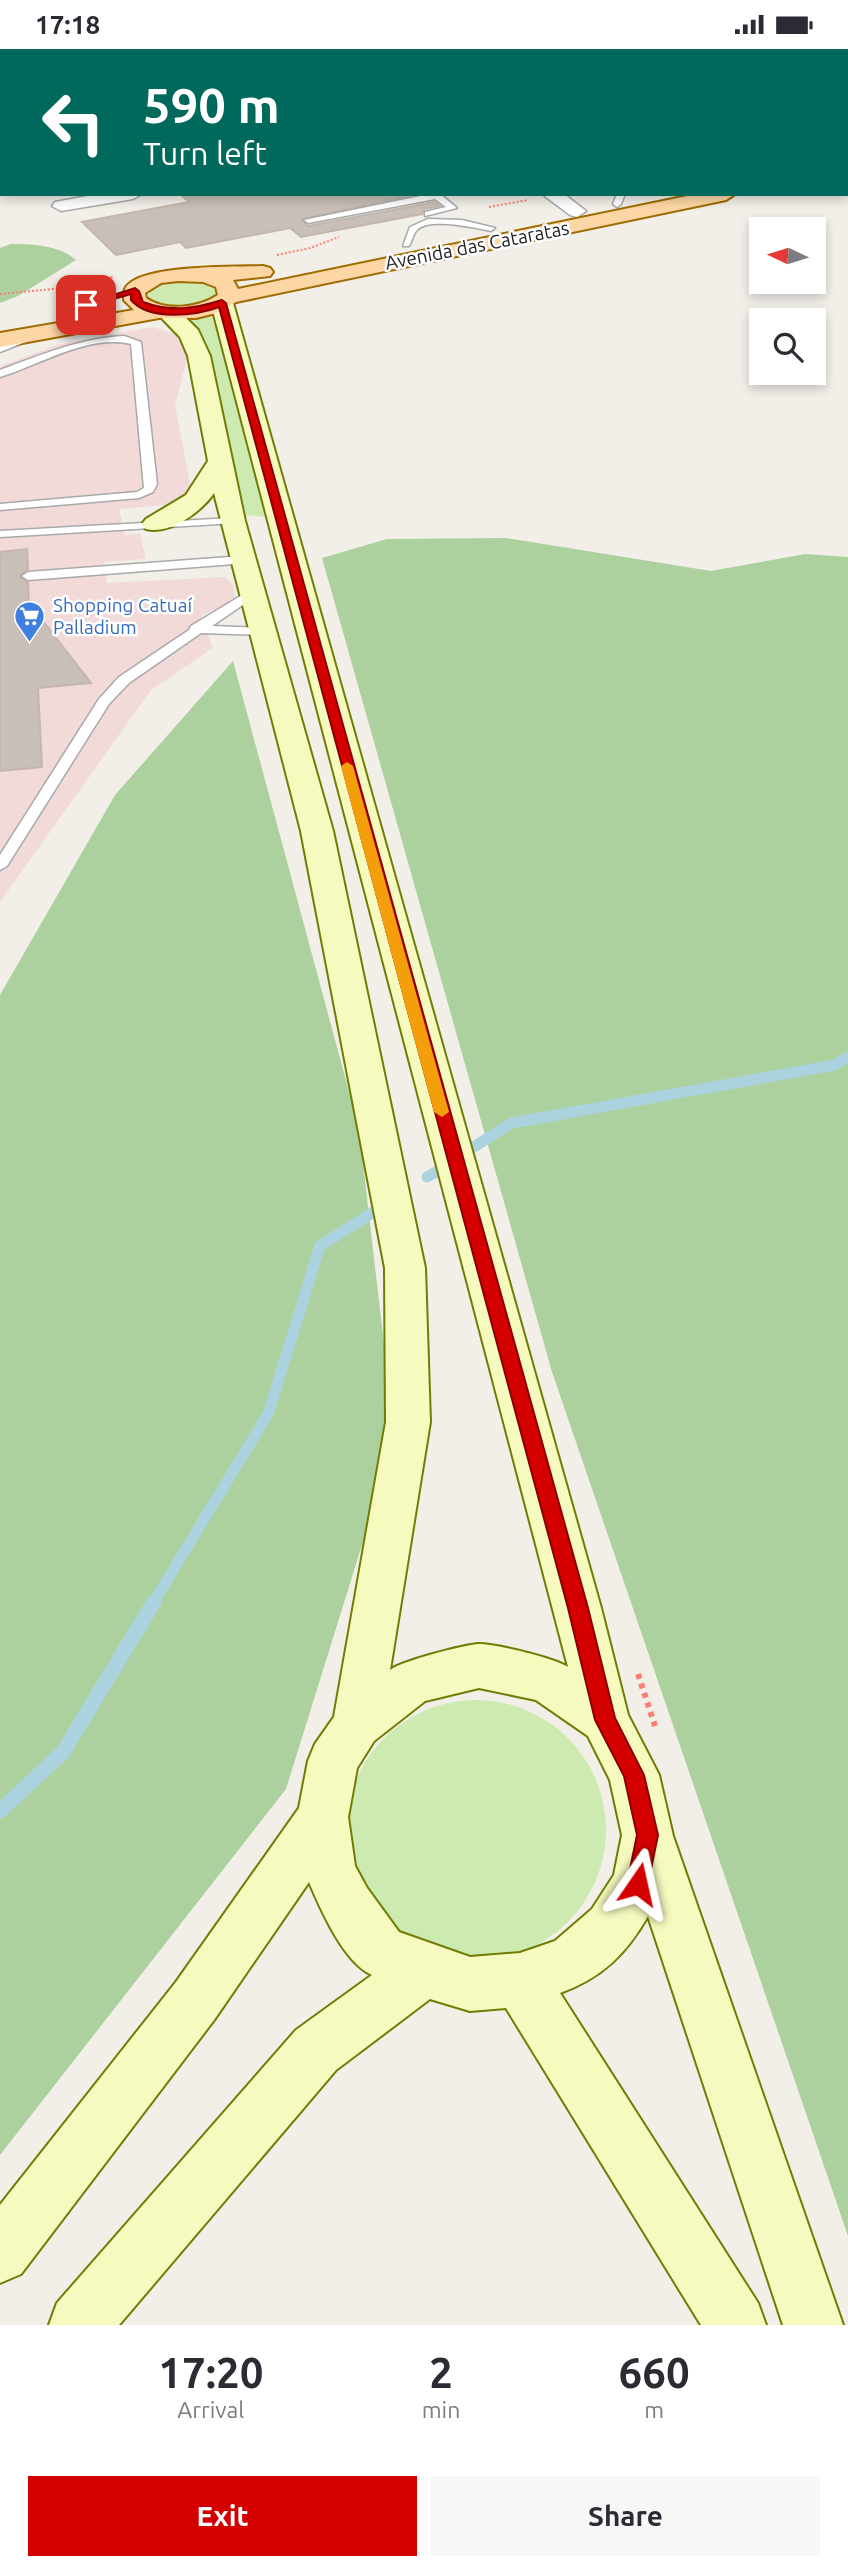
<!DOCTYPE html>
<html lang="en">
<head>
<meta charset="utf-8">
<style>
	:root { --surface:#fff; --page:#f7f7f7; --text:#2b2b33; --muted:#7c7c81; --accent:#d40000 }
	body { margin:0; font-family:Ubuntu,sans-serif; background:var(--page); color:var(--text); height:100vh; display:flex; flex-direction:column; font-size:26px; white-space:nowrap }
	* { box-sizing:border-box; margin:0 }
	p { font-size:23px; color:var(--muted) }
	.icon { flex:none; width:38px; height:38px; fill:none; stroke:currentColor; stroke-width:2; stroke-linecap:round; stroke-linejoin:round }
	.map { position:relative; height:2276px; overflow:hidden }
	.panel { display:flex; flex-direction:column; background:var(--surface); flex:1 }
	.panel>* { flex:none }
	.hud { position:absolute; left:0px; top:0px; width:849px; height:147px; box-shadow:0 4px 10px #0003; background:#00695c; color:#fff; overflow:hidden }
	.needle { width:46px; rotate:274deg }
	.fabs { position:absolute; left:749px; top:168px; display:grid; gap:14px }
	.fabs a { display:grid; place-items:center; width:77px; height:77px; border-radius:0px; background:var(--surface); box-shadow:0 4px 10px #0003; font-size:35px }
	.pin { position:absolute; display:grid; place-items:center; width:60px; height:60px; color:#fff; margin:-30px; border-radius:14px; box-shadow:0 4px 10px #0006 }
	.me { position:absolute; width:77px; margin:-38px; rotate:11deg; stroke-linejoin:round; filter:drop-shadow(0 0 5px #0008) }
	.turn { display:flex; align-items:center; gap:24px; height:147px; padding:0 28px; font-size:32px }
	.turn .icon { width:91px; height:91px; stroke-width:2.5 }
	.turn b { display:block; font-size:49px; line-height:60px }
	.eta { display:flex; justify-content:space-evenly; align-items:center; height:119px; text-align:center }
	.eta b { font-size:42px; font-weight:700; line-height:49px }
	.primary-button { display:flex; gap:14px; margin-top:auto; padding:14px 28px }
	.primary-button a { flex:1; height:80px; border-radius:0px; background:var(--accent); color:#fff; font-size:28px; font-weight:700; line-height:80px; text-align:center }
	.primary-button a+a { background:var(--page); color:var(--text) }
	.status { display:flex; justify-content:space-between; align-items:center; height:49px; padding:0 35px; background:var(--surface); direction:ltr }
	.status svg { height:19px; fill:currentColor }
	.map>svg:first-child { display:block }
	.commercial { fill:#f2dad9 }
	.grass { fill:#cdebb0 }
	.forest { fill:#add19e }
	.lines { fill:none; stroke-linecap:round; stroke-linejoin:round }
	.stream-far1 { stroke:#aad3df; stroke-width:11 }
	.stream { stroke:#aad3df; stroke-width:15 }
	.building { fill:#c7bfb8; stroke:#c4b6ab; stroke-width:2 }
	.lane-casing { stroke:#a9a9a9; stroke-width:3 }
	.street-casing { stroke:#a9a9a9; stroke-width:3 }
	.secondary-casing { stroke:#707d05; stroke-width:4 }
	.primary-casing { stroke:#a06b00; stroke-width:4 }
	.path-far1 { stroke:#fa8072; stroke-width:2; stroke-dasharray:2 2; stroke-linecap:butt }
	.path { stroke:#fa8072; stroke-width:6; stroke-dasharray:5 5; stroke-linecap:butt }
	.lane { fill:#fff; fill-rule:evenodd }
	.street { fill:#fff; fill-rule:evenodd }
	.secondary { fill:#f7fabf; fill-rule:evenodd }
	.primary { fill:#fcd6a4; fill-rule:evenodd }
	.route { fill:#d40000; stroke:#8a0000; stroke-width:2 }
	.slow { fill:#f59e0b }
	.labels { text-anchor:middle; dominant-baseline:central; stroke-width:5; stroke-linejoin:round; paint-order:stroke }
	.far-street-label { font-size:19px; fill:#222; stroke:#fff }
	.far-shop-label { font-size:19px; fill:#366cbe; stroke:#fff; text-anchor:start }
</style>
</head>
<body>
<div class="status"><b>17:18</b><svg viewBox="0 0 49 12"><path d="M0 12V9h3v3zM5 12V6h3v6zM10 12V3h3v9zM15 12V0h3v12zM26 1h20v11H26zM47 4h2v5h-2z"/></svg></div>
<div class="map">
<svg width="848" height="2276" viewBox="0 0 848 2276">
	<rect width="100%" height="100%" fill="#f2efe9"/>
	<path class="commercial" d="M152,278L177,285L183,289L189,302L175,356L192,445L175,455L119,460L125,486L140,485L146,510L104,513L107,534L225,528L233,536L235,551L201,567L213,599L151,641L0,853V317L56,296Z"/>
	<g class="grass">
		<path d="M180,231L207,235L215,240V246C200,261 163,264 148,247L154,238Z"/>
		<path d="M216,261L265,468L246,466L206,293L199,283L180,270Z"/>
		<circle cx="476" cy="1781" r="130"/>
	</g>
	<g class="forest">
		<path d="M11,195C32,195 59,196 76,211L18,247L0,254V199Z"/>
		<path d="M506,489L711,522L805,505L848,508V2187L552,1323L322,509L387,490Z"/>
		<path d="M233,612L359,1080L395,1390L286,1740L0,2106V946L115,746Z"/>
	</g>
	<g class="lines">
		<g class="stream-far1">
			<path d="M472,1099L512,1074L835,1016L848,1008"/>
			<path d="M427,1128L441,1120"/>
			<path d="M153,1554L268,1365L320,1197L386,1155"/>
		</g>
		<path class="stream" d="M0,1762L63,1703L154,1553"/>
	</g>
	<g class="building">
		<path d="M180,145H416L302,170L308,177L434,153L440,157L424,160L422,165L301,188L290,179L186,199L180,193L116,206L82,173L189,153Z"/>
		<path d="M27,500L28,520L20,528L28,534L29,554L91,634L38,639L42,718L0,722V503Z"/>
	</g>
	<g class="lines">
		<defs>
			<g id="lane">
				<path d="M754,0H763L764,2H756Z"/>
				<rect x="847" y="35" width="1" height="4"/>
				<path d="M430,145H440L457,159L425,167V163L446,158L435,150L308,174L304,171Z"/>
				<path d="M617,145H625L621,155L617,158L613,155Z"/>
				<path d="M428,170L462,171L495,179L491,182C475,179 429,168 417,181C413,185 412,192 409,197H403L410,178Z"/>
				<path d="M29,285L33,286V290L0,303V296Z"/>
				<path d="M124,287L141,293L157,435L153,443L139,449L0,461V455L137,443L144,439L131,295C88,285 40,316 0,328V321C40,306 81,289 124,287Z"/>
				<path d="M232,469L238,472L236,474L0,488V482Z"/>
				<path d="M243,507L247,508V514L28,531L22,527L28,523Z"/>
				<path d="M252,540L258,544L256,547L212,577L263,579L267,580V586L201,584L129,634L109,655L7,817L0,821V806L99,650L119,628L189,581L191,577Z"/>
			</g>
			<g id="street">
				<path d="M248,0H273L246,2Z"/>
				<path d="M315,0H332L334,2H317Z"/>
				<path d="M454,0H472L474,2H456Z"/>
				<path d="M99,145H142L133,150L61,162L52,157L55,153Z"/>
				<path d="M542,145H564L586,162L577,168L570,166Z"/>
			</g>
			<path id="secondary" d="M222,248L229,250L233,254L601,1559L628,1666L659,1726L673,1787L843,2276H783L648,1867C626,1905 602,1929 560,1944L758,2254L766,2276H701L506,1959L470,1962L430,1950L336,2021L119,2276H49L57,2254L296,1981L372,1926C344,1914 321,1861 309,1833L214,1971L21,2225L0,2234V2156L176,1933L299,1759L308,1712L315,1695L334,1668L386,1373L385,1219L301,782L214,444C201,463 170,486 146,480L142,475L146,470L186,446L208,412L188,307L180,288L156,263L159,258H175L198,281L210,307L245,472L333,782L425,1219L430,1373L390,1621C402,1612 463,1596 479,1595C496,1595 554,1609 568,1618L211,254L215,250ZM479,1639L536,1651L588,1687L610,1731L622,1786L614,1826L592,1860L555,1892L520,1904L470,1908L399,1883L367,1839L355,1817L348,1768L357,1719L374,1692L425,1652Z"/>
			<g id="primary">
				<path d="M848,114V126L847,127V115Z"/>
				<path d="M697,145H735L726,151L236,253L216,264L196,269H159L0,298V284L134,261L124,251C124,249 124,242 125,240C136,215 237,218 263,217L270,219L273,223L270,227L233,231L238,240ZM178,232L203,233L216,238L218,246C198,259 166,263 146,249L145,244L161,234Z"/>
			</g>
		</defs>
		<use href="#lane" class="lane-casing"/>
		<use href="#street" class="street-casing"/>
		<use href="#secondary" class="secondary-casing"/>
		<use href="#primary" class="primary-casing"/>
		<g class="path-far1">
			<path d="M489,158L528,151"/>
			<path d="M277,206L310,199L339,188"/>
			<path d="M0,245L53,240L113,228"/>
		</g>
		<path class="path" d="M638,1625L655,1677"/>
		<use href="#lane" class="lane"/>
		<use href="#street" class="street"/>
		<use href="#secondary" class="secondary"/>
		<use href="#primary" class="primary"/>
	</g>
	<path class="route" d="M135,239L139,242L143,253C170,263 194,260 222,251L226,254L588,1559L615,1669L644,1726L658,1786L648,1835L645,1843L638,1846L630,1843L627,1835L637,1786L624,1727L595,1671L568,1559L219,258C195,267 149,272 131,251V245L86,258L81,256Z"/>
	<path class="slow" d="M347,713L353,717L449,1063L442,1068L434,1063L341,717Z"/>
	<defs>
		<symbol id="supermarket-pin" viewBox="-11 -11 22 30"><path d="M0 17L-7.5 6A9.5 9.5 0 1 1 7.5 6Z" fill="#3f7fe0" stroke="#fff"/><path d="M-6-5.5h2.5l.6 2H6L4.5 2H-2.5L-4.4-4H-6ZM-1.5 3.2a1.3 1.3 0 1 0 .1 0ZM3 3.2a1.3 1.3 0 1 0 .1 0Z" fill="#fff"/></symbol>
	</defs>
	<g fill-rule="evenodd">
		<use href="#supermarket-pin" x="12" y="550" width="35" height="47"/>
	</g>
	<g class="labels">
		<g class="far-street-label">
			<text transform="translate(477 196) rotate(-11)">Avenida das Cataratas</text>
		</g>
		<g class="far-shop-label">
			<text x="53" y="556">Shopping Catuaí<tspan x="53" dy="22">Palladium</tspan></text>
		</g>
	</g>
</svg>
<div class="fabs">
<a><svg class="needle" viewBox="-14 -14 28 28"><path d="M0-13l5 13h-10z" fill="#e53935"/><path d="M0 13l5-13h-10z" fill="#7c7c81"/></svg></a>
<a><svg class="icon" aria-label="search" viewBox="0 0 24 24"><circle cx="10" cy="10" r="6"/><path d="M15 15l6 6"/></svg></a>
</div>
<div class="pin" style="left:86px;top:256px;background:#d93025"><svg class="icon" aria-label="arrive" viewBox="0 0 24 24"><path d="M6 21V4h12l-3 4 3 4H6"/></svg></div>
<svg class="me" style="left:638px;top:1835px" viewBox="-20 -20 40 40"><path d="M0-17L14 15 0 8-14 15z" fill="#d40000" stroke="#fff" stroke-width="4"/></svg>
<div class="hud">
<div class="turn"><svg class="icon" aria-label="left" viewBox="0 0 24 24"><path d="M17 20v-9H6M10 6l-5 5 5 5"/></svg><div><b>590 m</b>Turn left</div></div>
</div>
</div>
<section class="panel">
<div class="eta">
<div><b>17:20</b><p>Arrival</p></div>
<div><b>2</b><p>min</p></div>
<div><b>660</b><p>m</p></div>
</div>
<div class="primary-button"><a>Exit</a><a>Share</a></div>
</section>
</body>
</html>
